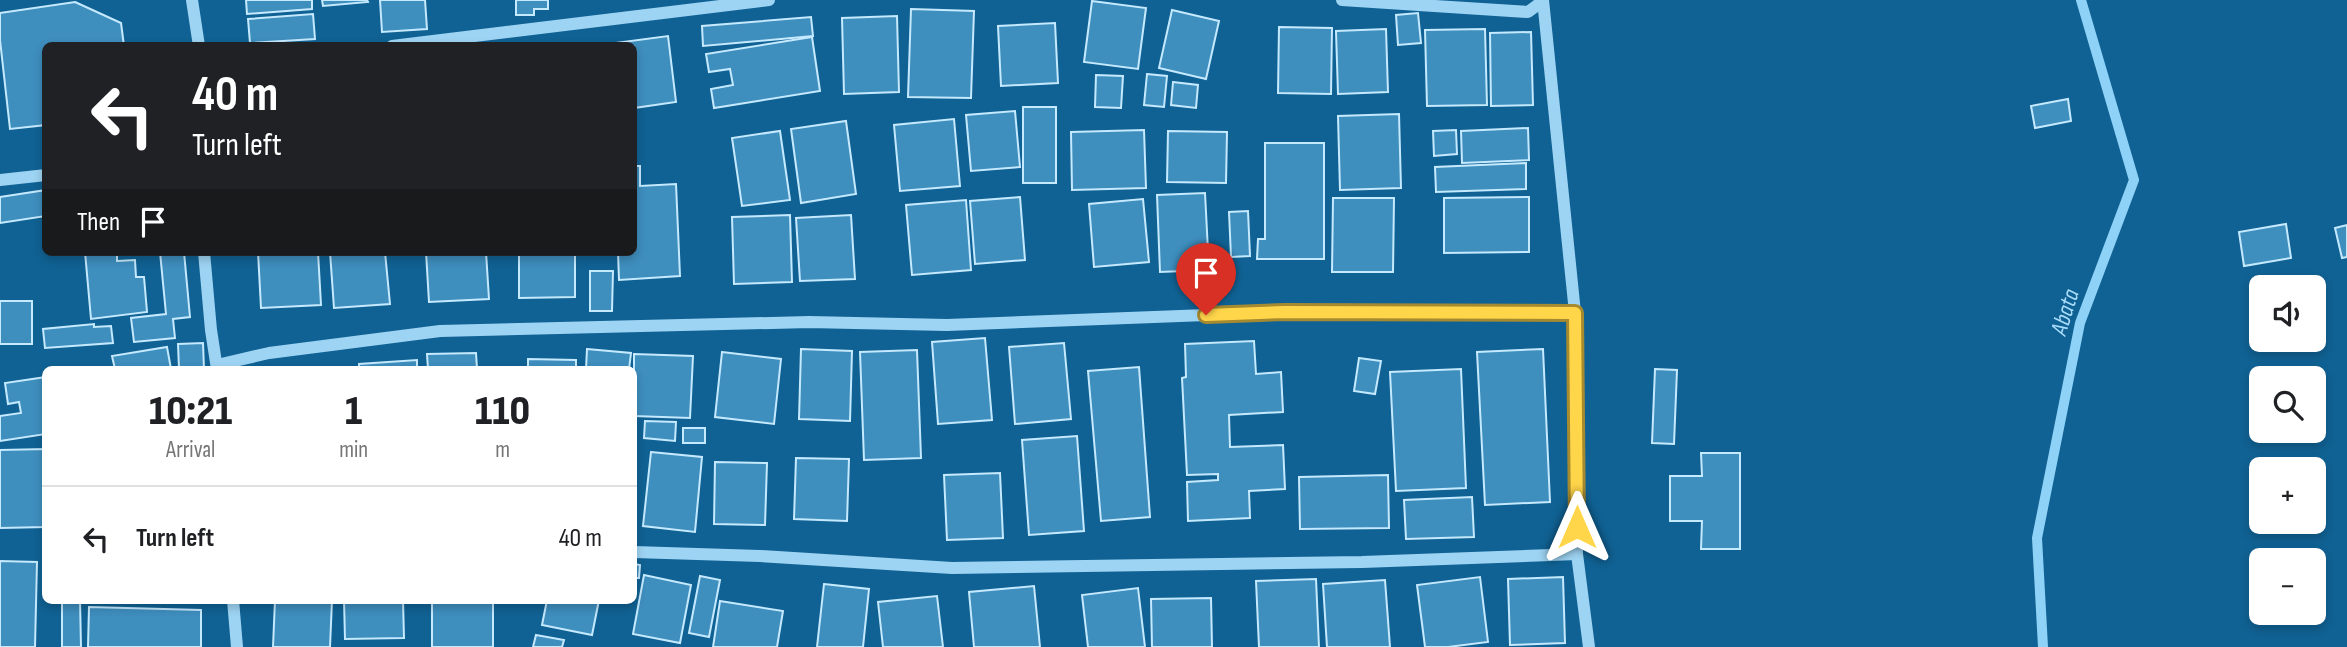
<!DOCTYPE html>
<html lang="en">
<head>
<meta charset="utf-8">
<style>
	:root { --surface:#fff; --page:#f6f6f6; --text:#202124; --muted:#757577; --line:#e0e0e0 }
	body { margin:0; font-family:"Sofia Sans Condensed",sans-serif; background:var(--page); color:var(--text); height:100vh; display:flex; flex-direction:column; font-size:26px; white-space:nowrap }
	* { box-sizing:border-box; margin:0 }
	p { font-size:23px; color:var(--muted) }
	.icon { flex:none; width:38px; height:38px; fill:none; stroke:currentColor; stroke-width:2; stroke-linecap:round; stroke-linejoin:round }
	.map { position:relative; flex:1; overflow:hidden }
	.panel { position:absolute; left:42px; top:366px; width:595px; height:238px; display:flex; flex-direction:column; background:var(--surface); border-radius:10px; box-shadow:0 4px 10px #0003 }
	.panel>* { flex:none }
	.top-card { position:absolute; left:42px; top:42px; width:595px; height:214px; border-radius:10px; box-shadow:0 4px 10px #0003; background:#202124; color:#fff; overflow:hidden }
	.buttons { position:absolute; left:2249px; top:275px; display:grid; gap:14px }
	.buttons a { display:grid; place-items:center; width:77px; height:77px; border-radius:10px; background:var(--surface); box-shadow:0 4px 10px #0003; font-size:35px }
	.pin { position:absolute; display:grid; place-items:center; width:60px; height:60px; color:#fff; margin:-72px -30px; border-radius:50% 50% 50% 0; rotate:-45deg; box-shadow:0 0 7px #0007 }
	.pin .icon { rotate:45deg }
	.me { position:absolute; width:77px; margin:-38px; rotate:0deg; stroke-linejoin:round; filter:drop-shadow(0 0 5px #0008) }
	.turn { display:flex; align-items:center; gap:24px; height:147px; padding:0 35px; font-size:32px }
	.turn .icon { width:91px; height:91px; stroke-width:2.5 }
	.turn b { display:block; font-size:49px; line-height:60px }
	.then { display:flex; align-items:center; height:66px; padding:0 35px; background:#0003; gap:14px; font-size:26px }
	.eta { display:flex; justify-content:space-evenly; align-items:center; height:119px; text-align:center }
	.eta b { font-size:42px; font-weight:800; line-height:49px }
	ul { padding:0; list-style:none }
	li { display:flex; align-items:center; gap:21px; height:105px; padding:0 35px; border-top:2px solid var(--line) }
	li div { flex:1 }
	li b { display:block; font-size:26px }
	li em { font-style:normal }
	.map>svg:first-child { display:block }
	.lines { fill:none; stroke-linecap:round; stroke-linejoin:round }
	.stream { stroke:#8fd2f7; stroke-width:10 }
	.building { fill:#3e8ebe; stroke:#c5e9fe; stroke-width:2 }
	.minor { stroke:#9ed4f3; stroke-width:12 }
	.route-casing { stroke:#a68a30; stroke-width:18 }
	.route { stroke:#ffd54a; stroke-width:12 }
	.labels { text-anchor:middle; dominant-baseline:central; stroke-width:5; stroke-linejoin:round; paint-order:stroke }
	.water-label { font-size:24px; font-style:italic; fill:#aaddfa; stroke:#106294 }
</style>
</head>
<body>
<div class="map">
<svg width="2347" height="647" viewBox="0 0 2347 647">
	<rect width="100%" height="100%" fill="#106294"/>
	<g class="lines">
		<path class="stream" d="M2043,647L2037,538L2080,323L2134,180L2081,0"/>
	</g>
	<g class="building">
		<path d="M246,0H312V9L247,14Z"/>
		<path d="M322,0H367L368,2L323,6Z"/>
		<path d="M380,0H425L427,29L382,32Z"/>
		<path d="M516,0H548V9H534V15H516Z"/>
		<path d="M1092,1L1146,8L1138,69L1084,62Z"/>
		<path d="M75,2L121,23L124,46H46V125L10,129L0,40V13Z"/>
		<path d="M911,9L974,11L971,98L908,97Z"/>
		<path d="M1172,10L1219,21L1206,79L1159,68Z"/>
		<path d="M1418,13L1421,43L1398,45L1396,15Z"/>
		<path d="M313,14L315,39L250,43L248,19Z"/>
		<path d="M897,16L899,92L844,94L842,18Z"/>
		<path d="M811,17L813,36L703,46L702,26Z"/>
		<path d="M1055,23L1058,83L1001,86L998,26Z"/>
		<path d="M1279,27L1332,28L1331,94L1278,93Z"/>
		<path d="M1386,29L1388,92L1338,94L1336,31Z"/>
		<path d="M1485,29L1487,105L1427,106L1425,30Z"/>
		<path d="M1531,32L1533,105L1491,106L1490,33Z"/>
		<path d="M668,36L676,102L634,108V46H593Z"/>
		<path d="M812,37L820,91L714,108L711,89L733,85L730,69L709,72L706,54Z"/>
		<path d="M1147,74L1167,76L1164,107L1144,105Z"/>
		<path d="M1096,75L1123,76L1121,108L1095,107Z"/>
		<path d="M1173,82L1198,85L1196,108L1171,105Z"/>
		<path d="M2068,99L2071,121L2035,128L2031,106Z"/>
		<rect x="1023" y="107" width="33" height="76"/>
		<path d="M1015,111L1020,167L971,171L966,115Z"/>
		<path d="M1399,114L1401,188L1340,190L1338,116Z"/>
		<path d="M954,119L960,186L900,191L894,125Z"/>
		<path d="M846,121L856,194L801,203L791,129Z"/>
		<path d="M1528,128L1529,160L1462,163L1461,131Z"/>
		<path d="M1144,130L1146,188L1072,190L1071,132Z"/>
		<path d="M1456,130L1457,154L1434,156L1433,131Z"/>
		<path d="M780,131L790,200L742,206L732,138Z"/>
		<path d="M1168,131L1227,132L1226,183L1167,182Z"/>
		<path d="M1265,143H1324V259H1257L1258,239H1265Z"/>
		<path d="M1526,163V189L1436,192L1435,167Z"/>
		<path d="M634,166H640V186L676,184L680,276L619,280L618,252H634Z"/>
		<path d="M46,190V216L0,223V197Z"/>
		<path d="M1205,193L1209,270L1160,272L1157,195Z"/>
		<path d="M1020,197L1025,260L975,264L970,201Z"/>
		<path d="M1529,197V252L1444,253V198Z"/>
		<path d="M1333,198H1394L1393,272H1332Z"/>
		<path d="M1143,199L1149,262L1094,267L1089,204Z"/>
		<path d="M966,200L971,270L912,275L906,205Z"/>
		<path d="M1248,211L1250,256L1231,257L1229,212Z"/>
		<path d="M790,215L792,282L734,284L732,217Z"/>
		<path d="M851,215L855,279L800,281L796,218Z"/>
		<path d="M2286,224L2291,258L2244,266L2239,232Z"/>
		<path d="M2347,225V257L2342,258L2335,228Z"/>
		<path d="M85,252H117V261L135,260L136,277H144L147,312L91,319Z"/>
		<path d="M160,252H184L190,317L173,319L175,338L134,342L131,318L166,314Z"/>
		<path d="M258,252H318L321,305L261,308Z"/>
		<path d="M330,252H385L390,304L334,308Z"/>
		<path d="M426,252H486L489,299L429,302Z"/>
		<path d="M519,252H575V297L519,298Z"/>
		<path d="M590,271H613L612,311H590Z"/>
		<rect x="0" y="301" width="32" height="43"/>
		<path d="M94,324V327L111,326L113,343L45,348L43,329Z"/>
		<path d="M985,338L992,420L938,424L932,342Z"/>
		<path d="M1254,341L1256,374L1281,372L1283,412L1229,415L1230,447L1283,445L1285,489L1249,491L1250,518L1188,521L1187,482L1218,480V474L1187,475L1182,378L1186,377L1185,344Z"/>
		<path d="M203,343L204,369H179L178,344Z"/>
		<path d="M1064,343L1071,419L1015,424L1009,347Z"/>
		<path d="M167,347L171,369H115L112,356Z"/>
		<path d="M587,349L631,353L629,369H586Z"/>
		<path d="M801,349L852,351L850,421L799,419Z"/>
		<path d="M1543,349L1550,502L1485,505L1477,352Z"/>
		<path d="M917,350L921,458L864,460L860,352Z"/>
		<path d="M722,352L781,359L774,424L715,417Z"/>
		<path d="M476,353L477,369H428L427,354Z"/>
		<path d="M634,354L693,356L690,418L634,416Z"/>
		<path d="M1359,358L1381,361L1375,394L1354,391Z"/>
		<path d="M528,359L576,360V369H528Z"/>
		<path d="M417,360V369H359V364Z"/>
		<path d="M1139,367L1150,517L1101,521L1088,371Z"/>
		<path d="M1461,369L1466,488L1396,491L1390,372Z"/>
		<path d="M1655,369L1677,370L1674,444L1652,443Z"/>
		<path d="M46,377V434L0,441V416L21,413L19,402L8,404L5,383Z"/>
		<path d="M645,421L676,422L675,441L644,438Z"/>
		<rect x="683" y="428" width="22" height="15"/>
		<path d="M1077,436L1084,531L1029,535L1022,440Z"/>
		<path d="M46,449V527L0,528V450Z"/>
		<path d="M651,452L702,457L695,532L643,526Z"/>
		<path d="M1701,453H1740V549H1701L1702,521H1670V476H1702Z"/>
		<path d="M796,458L849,459L847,521L794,519Z"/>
		<path d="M715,462L767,463L765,525L714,524Z"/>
		<path d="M1000,473L1003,538L947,540L944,475Z"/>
		<path d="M1388,475L1389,528L1300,529L1299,477Z"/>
		<path d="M1472,497L1474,537L1406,539L1404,500Z"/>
		<path d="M0,561L37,562L35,647H0Z"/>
		<path d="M634,564L640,565L639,578H634Z"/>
		<path d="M644,575L691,585L680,643L633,634Z"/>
		<path d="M700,576L720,580L709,637L689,633Z"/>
		<path d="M1480,577L1488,642L1448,647H1425L1417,585Z"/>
		<path d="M1563,577L1565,643L1510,645L1508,579Z"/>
		<path d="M1316,579L1319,647H1259L1256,581Z"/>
		<path d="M1385,580L1390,647H1327L1323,584Z"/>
		<path d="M824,584L869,589L863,647H817Z"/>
		<path d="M1034,586L1040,647H974L969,592Z"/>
		<path d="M1138,588L1145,647H1088L1082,595Z"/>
		<path d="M937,596L943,647H883L878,602Z"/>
		<path d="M1211,598L1212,647H1152L1151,599Z"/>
		<path d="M62,600H80L81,647H62Z"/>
		<path d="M275,600H332L330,647H273Z"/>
		<path d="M344,600H403L404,638L345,639Z"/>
		<rect x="432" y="600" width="61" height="47"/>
		<path d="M547,600H599L592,635L542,625Z"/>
		<path d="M720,601L783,611L777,647H713Z"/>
		<path d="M89,607L201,610V647H88Z"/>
		<path d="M536,635L564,640L562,647H533Z"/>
	</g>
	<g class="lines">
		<g class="minor">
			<path d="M192,0L199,46"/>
			<path d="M1342,0L1528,12L1543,1"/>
			<path d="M1543,0L1575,313L1577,554L1589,647"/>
			<path d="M392,46L769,0"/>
			<path d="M0,180L46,175"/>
			<path d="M204,252L211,330L217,369"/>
			<path d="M217,365L269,353L440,331L809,322L947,325L1284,312L1575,313"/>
			<path d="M634,552L760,556L952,568L1362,562L1577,554"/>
			<path d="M233,600L237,647"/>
		</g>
	</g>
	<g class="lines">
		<defs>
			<path id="route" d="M1206,315L1284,312L1575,313L1577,527"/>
		</defs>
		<use href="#route" class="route-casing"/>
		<use href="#route" class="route"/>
	</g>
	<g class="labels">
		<g class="water-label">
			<text transform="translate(2065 312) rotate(-73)">Abata</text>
		</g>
	</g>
</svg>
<div class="buttons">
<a><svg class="icon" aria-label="sound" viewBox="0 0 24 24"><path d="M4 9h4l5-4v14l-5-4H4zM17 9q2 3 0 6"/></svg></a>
<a><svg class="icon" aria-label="search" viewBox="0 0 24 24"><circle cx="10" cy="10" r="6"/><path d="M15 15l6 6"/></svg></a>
<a>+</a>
<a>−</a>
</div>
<div class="pin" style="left:1206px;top:315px;background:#d93025"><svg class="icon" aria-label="arrive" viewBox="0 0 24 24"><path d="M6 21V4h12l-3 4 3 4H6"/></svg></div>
<svg class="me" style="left:1577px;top:527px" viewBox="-20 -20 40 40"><path d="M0-17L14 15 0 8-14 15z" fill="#ffd54a" stroke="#fff" stroke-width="4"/></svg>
<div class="top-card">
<div class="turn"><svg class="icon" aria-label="left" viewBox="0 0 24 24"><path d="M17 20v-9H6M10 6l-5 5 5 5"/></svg><div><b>40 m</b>Turn left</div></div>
<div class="then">Then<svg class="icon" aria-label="arrive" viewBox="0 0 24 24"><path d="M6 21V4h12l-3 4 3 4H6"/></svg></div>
</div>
<section class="panel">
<div class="eta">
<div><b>10:21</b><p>Arrival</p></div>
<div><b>1</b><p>min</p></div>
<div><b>110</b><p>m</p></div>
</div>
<ul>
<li><svg class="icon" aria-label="left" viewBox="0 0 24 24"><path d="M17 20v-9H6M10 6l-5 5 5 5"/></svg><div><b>Turn left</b></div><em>40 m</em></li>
</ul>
</section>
</div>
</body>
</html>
